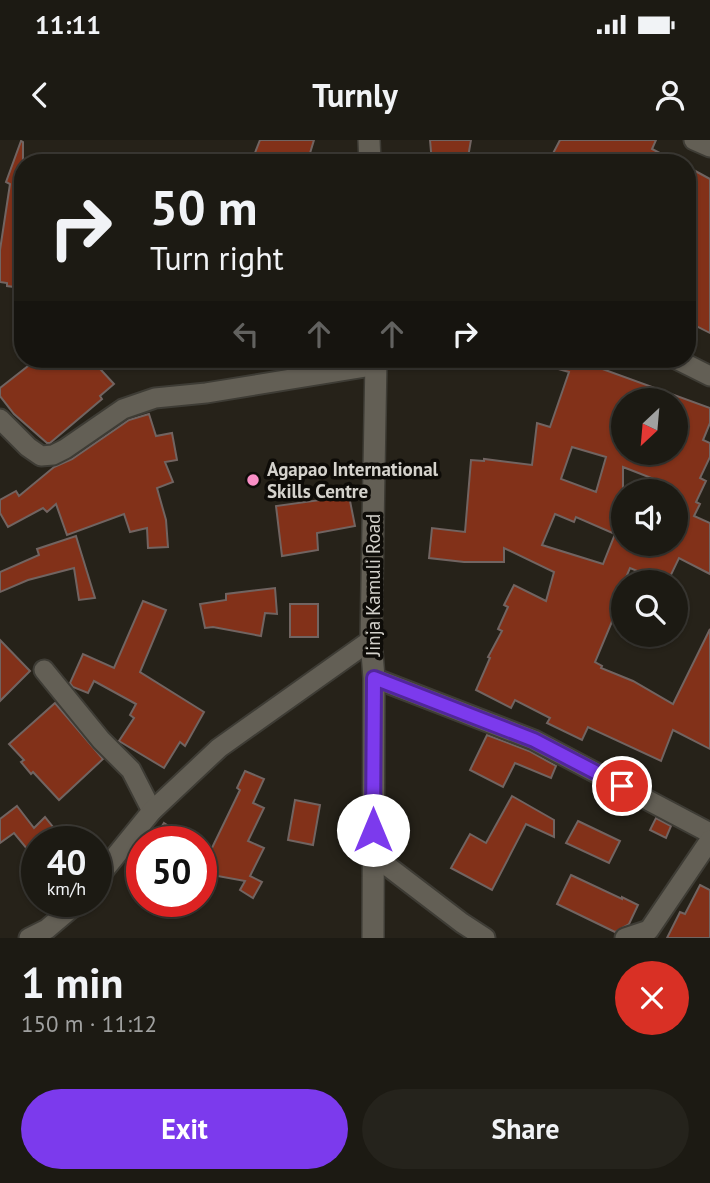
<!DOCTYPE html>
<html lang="en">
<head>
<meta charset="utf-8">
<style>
	:root { --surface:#1c1a13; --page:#25231c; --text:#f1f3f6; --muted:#a0a1a0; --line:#3a3833; --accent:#7c3aed }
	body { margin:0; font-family:"PT Sans",sans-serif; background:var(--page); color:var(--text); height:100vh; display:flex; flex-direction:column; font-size:26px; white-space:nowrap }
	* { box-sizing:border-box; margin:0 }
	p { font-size:23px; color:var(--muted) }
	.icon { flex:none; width:38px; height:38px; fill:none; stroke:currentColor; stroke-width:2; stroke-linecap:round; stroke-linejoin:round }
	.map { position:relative; height:798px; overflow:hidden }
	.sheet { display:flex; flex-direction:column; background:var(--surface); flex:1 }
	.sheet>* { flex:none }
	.hud { position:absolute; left:14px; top:14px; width:682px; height:214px; border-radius:28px; box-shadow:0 2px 5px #0004,0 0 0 2px var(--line); background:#1c1a13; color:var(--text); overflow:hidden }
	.needle { width:46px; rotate:206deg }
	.controls { position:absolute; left:611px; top:248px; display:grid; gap:14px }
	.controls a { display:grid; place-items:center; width:77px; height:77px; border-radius:50%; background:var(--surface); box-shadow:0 2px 5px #0004,0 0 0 2px var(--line); font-size:35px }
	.speed { position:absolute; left:21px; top:686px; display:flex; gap:14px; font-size:35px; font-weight:700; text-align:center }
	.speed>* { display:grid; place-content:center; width:91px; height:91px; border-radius:50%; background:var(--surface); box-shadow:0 2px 5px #0004,0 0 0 2px var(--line); line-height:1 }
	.speed small { font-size:18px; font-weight:400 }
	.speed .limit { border:10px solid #d22; background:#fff; color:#111 }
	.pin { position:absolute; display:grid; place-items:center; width:60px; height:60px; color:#fff; margin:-30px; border:4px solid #fff; border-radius:50%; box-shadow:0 2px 7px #0007 }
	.me { position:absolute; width:77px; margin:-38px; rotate:0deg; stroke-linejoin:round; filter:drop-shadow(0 0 5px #0008) }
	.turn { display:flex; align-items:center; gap:24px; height:147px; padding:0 21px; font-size:32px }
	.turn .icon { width:91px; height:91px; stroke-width:2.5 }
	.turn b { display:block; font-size:49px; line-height:60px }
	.lanes { display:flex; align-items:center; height:66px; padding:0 21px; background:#0003; justify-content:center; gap:35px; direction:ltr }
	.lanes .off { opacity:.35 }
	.round { display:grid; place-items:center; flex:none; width:74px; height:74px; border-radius:37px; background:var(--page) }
	.overview { display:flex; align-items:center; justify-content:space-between; height:119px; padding:0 21px }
	h1 { font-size:42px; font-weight:700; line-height:52px }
	.cta { display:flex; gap:14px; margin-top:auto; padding:14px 21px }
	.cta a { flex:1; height:80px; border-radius:42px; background:var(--accent); color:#fff; font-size:28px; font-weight:700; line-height:80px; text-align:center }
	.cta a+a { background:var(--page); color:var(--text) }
	.status { display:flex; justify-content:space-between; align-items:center; height:49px; padding:0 35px; background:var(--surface); direction:ltr }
	.status svg { height:19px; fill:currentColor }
	header { display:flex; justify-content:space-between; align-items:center; height:91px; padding:0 21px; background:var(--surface); font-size:32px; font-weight:700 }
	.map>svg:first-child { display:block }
	.building { fill:#823119; stroke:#716461; stroke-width:2; fill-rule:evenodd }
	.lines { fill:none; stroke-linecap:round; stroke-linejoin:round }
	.street-casing { stroke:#3e3c35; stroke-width:23 }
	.secondary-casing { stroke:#3e3c35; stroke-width:24 }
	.street { stroke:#635f55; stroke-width:19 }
	.secondary { stroke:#635f55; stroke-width:21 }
	.route-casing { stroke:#51269a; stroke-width:18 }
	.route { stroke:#7c3aed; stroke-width:12 }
	.poi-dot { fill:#fa8fc6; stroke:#0e0c08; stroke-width:2.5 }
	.labels { text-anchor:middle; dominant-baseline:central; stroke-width:7; stroke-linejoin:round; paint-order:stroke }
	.poi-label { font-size:19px; font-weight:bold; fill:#d4d2cc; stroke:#0e0c08; text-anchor:start }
	.street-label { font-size:19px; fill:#d4d2cc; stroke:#0e0c08 }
</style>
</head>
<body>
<div class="status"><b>11:11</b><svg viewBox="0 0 49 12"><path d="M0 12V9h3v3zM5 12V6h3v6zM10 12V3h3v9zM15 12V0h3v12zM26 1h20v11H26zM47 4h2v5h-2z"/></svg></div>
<header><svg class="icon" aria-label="back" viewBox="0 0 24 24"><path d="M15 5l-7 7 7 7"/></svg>Turnly<svg class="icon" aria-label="person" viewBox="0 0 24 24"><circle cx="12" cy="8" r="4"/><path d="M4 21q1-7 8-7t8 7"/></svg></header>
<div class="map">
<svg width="710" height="798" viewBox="0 0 710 798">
	<rect width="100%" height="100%" fill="#262219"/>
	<g class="building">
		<path d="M260,0H314L307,23H251Z"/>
		<path d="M430,0H471L467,23H432Z"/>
		<path d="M560,0H656L652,9L679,23H548Z"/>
		<path d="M21,1L23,2V148L7,146V143L0,142V110L10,44L6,42Z"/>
		<path d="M688,27L710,39V193L688,182Z"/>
		<path d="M37,219H91L114,244L100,256L102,259L50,303H47L14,274L0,256V248Z"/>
		<path d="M537,219H575L710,268V283L703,300L710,303V317L700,338L706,341L696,362L700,364L694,376L710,383V434L679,418L667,443L630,428L612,470L616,472L595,522L602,526L601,528L633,541L673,564L710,489V609L673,590L661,621L588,587L582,600L547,583L550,578L515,560L511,568L476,550L490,518L488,517L502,491L498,489L508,467L504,465L514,445L546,461L554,432L504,408V422H464L429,418L432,388L465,392L471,320L484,321V319L532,325L537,283L550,287L569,232L537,223ZM623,261H676V313H623ZM572,307L606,317L596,352L561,339ZM623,327L672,346L669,352H676V404H623ZM555,374L574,382L576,377L615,394L603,424L542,405Z"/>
		<path d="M149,274L156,296L172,293L177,320L165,322L173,342L157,348L166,380L168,407L148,408L147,388L130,392L124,374L67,395L56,364L47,372L43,368L8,387L0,373V360L16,351L19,356L54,327L72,319L129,280Z"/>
		<path d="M349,356L355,386L317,393L318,410L282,416L276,366Z"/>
		<path d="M76,396L95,458L79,460L74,428L28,440L0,452V432L39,415L37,409Z"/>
		<path d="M275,448L277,474L265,473L261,496L213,487L205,488L200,464L226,460V454Z"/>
		<path d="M143,461L166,470L140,532L204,572L185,606L180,602L164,628L119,601L134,578L130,575L136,564L94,541L88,553L73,547L70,543L83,514L114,528Z"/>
		<rect x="290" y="464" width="28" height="33"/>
		<path d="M0,500L30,531L0,561Z"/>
		<path d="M55,563L103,619L59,660L33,632L31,634L21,622L24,620L9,604Z"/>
		<path d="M487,595L529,611L556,626L551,638L515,623L503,647L470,630Z"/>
		<path d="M245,631L264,639L253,663L264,668L248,701L264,708L250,736L262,742L253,758L240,750L245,741L201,733V707L210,712L240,650L237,648Z"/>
		<path d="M512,656L554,680V697L526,684L492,750L451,728L470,694L486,703Z"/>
		<path d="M295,660L320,665L313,705L288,700Z"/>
		<path d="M17,666L34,688L45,677L65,702H37V721L14,693L0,703V679Z"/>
		<path d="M656,678L671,686L666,698L650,690Z"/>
		<path d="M578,681L620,701L609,723L566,703Z"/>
		<path d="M164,683L194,702H152Z"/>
		<path d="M571,735L622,759V757L638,765L629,784L615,792L557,764Z"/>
		<path d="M700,745L710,750V798H667L680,772L685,774Z"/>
	</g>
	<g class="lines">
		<defs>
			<g id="street">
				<path d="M694,0L710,7"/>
				<path d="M676,219L710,236"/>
				<path d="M0,279L28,307L41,316L53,315L65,309L123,269L155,258L206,253L377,225"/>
				<path d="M44,530L101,600L131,630L152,671"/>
				<path d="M374,538L534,600L710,693"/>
				<path d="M373,715L462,783L485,798"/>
				<path d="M96,740L152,671L219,608L371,500"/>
				<path d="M29,798L47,789L80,761"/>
				<path d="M625,798L649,790L710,700"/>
			</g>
			<g id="secondary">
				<path d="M369,0L370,23"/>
				<path d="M373,798L374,538L371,500L376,219"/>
			</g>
		</defs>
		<use href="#street" class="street-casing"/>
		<use href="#secondary" class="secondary-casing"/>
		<use href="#street" class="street"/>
		<use href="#secondary" class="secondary"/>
	</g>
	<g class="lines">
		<defs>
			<path id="route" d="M373,690L374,538L534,600L622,646"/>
		</defs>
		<use href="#route" class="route-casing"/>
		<use href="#route" class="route"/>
	</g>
	<circle class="poi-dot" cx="253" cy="340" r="7"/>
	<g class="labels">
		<g class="poi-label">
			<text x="267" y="329">Agapao International<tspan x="267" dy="22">Skills Centre</tspan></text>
		</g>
		<g class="street-label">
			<text transform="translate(373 445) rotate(-90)">Jinja Kamuli Road</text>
		</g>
	</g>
</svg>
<div class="controls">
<a><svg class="needle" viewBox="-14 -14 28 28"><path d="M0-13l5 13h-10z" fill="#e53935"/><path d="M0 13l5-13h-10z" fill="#a0a1a0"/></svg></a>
<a><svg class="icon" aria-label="sound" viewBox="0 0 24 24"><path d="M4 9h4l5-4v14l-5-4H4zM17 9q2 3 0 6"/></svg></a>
<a><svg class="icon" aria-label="search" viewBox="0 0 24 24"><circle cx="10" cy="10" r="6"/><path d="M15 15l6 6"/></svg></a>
</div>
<div class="speed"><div>40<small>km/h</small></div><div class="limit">50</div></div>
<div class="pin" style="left:622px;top:646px;background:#d93025"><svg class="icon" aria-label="arrive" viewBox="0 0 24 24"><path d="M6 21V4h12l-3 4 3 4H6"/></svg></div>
<svg class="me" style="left:373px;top:690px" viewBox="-20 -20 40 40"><circle r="19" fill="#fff"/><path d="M0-13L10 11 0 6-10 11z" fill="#7c3aed"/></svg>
<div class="hud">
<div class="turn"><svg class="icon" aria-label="right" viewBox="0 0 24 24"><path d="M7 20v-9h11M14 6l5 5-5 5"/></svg><div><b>50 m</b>Turn right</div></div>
<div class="lanes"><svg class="icon off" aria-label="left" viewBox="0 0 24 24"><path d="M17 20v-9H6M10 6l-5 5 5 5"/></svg><svg class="icon off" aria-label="ahead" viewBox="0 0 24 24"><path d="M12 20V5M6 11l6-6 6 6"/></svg><svg class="icon off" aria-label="ahead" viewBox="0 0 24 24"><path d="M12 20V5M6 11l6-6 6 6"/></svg><svg class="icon" aria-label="right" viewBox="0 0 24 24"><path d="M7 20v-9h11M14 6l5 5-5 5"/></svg></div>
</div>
</div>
<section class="sheet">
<div class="overview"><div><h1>1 min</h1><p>150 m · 11:12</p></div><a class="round" style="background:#d93025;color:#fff"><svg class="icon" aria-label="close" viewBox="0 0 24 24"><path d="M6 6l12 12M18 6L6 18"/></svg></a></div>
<div class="cta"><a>Exit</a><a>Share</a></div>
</section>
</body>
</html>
